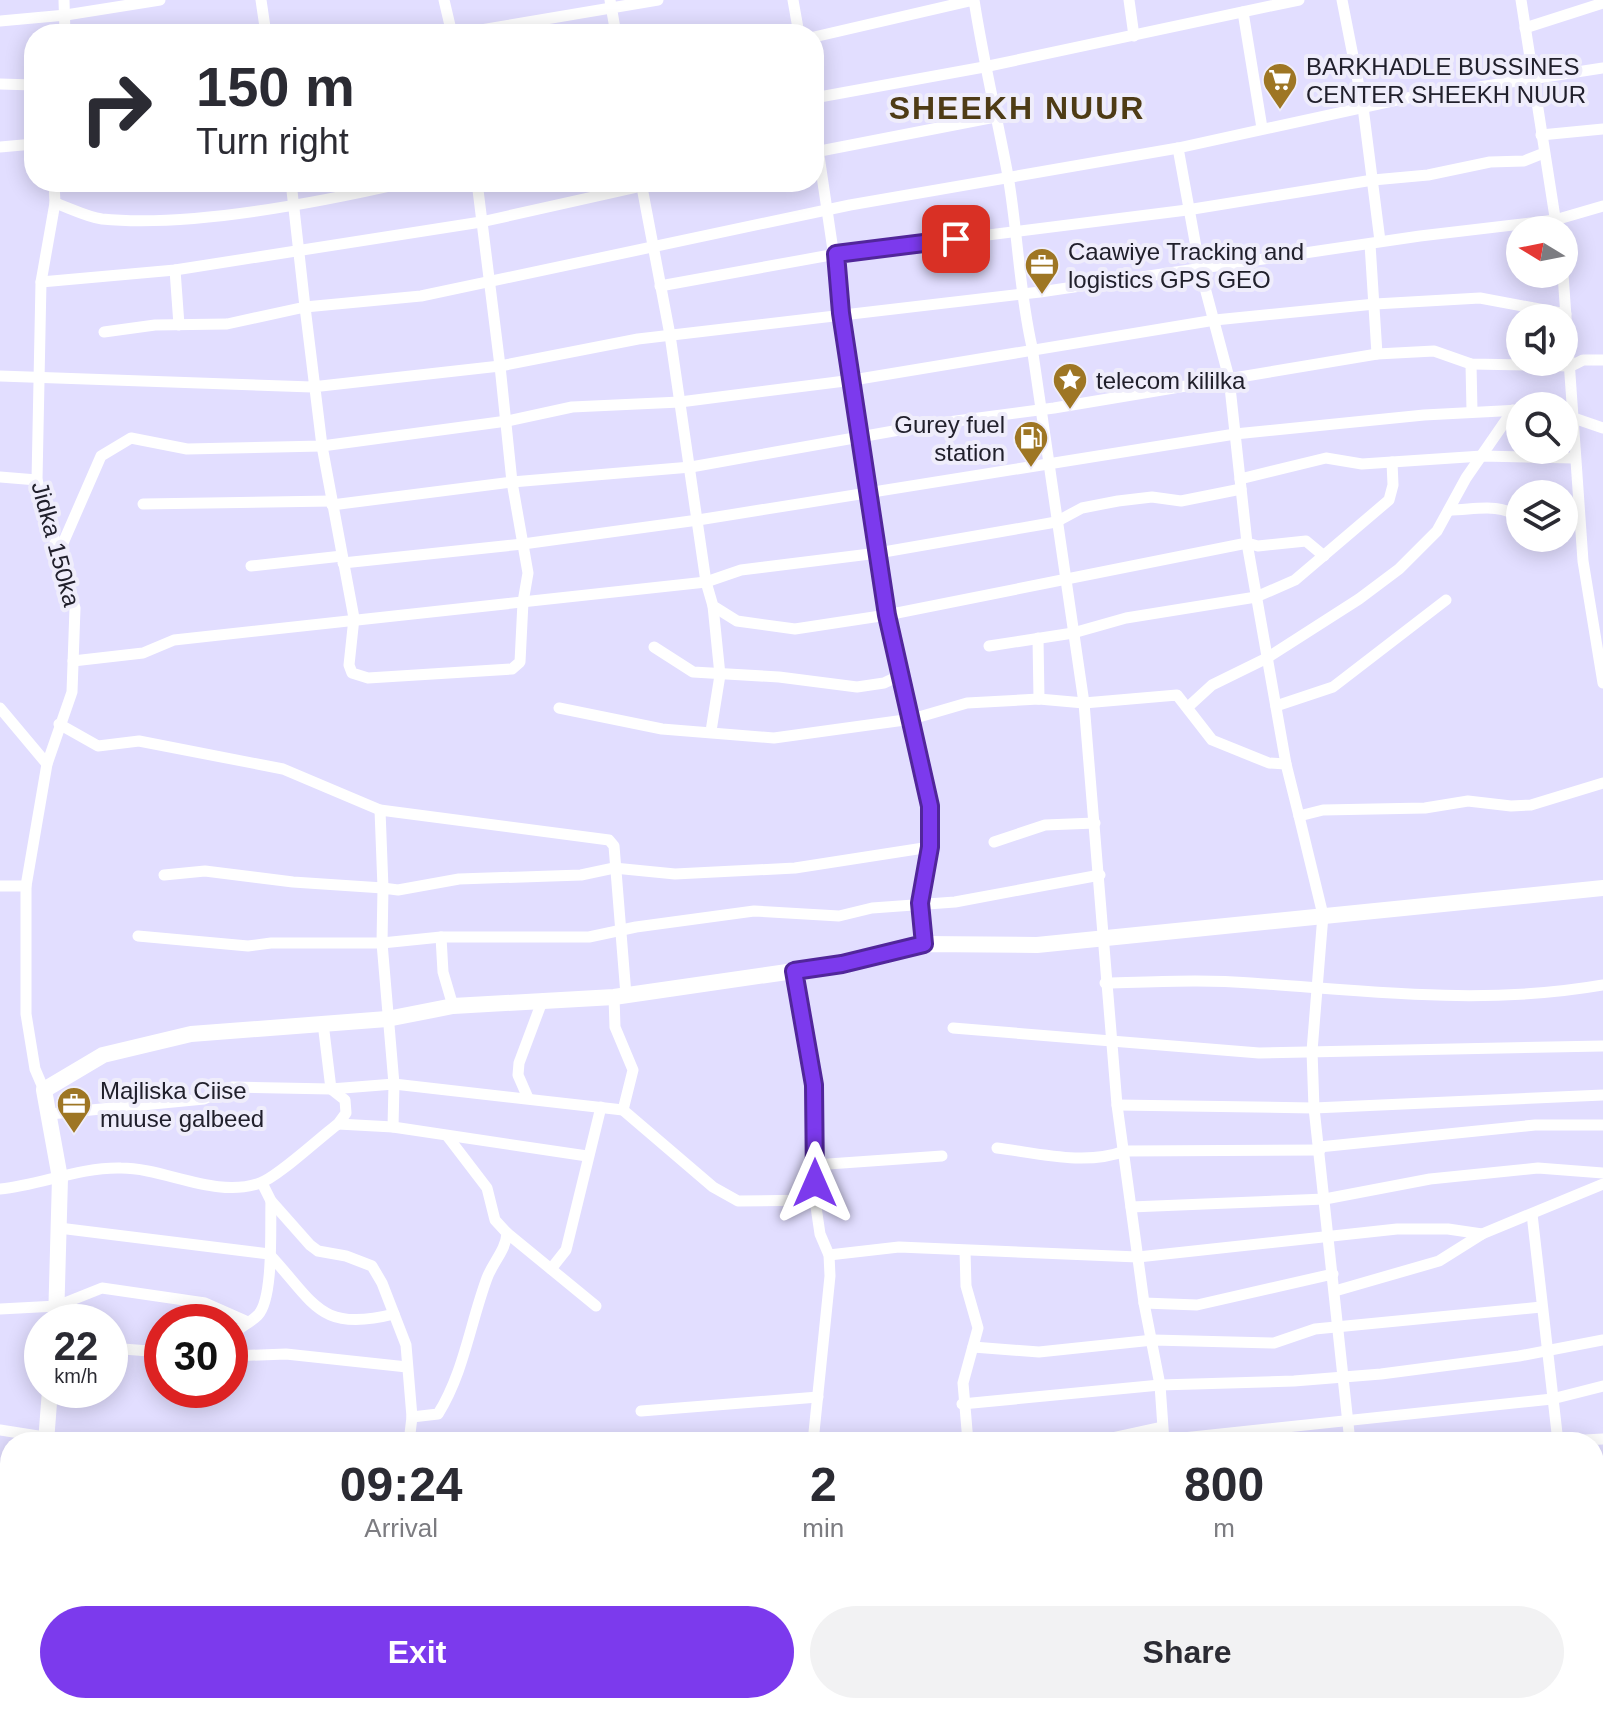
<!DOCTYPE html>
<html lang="en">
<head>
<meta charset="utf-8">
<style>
	:root { --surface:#fff; --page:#f2f2f3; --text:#2b2b33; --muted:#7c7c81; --accent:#7c3aed }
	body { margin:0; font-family:Helvetica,sans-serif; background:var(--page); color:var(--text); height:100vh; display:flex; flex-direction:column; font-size:30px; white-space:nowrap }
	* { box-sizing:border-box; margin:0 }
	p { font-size:26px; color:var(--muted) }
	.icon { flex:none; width:44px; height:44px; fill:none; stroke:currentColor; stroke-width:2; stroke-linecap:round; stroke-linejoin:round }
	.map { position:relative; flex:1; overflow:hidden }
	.sheet { position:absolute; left:0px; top:1432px; width:1604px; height:282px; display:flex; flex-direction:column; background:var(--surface); border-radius:32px 32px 0 0; box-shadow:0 4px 20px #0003 }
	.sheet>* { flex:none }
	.banner { position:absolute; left:24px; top:24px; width:800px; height:168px; border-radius:32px; box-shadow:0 4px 20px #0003; background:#fff; color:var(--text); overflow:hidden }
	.needle { width:52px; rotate:280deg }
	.tools { position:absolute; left:1506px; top:216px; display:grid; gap:16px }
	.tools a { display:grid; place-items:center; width:72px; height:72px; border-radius:50%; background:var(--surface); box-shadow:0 4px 20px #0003; font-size:40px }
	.speed { position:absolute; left:24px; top:1304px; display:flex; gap:16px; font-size:40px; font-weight:700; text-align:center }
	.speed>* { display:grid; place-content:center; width:104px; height:104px; border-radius:50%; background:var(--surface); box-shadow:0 4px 20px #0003; line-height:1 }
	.speed small { font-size:20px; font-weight:400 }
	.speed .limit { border:12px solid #d22; background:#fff; color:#111 }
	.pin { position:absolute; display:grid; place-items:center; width:68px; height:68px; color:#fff; margin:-34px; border-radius:16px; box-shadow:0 4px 12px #0006 }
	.me { position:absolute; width:88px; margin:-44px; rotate:0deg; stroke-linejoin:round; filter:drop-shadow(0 0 6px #0008) }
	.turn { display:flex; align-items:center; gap:28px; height:168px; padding:0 40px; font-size:36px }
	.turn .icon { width:104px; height:104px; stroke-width:2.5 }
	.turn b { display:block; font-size:56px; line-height:68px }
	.eta { display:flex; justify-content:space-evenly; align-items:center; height:136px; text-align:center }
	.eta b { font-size:48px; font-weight:600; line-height:56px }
	.button { display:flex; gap:16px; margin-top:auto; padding:16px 40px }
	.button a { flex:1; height:92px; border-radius:48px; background:var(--accent); color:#fff; font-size:32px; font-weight:600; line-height:92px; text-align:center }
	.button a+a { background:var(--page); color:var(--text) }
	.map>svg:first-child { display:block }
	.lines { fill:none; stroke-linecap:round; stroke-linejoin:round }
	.street { stroke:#fff; stroke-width:11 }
	.secondary { stroke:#fff; stroke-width:16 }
	.route-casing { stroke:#51269a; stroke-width:20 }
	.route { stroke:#7c3aed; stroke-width:14 }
	.labels { text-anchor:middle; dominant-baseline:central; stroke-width:8; stroke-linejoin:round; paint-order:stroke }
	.poi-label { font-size:24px; fill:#21202c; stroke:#efedfb; text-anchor:start }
	.street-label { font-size:24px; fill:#21202c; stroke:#efedfb }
	.district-label { font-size:32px; font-weight:bold; letter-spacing:2px; fill:#4e3b15; stroke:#efedfb }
</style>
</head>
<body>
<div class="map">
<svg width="1603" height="1713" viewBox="0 0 1603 1713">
	<rect width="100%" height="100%" fill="#e2deff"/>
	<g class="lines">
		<g class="street">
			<path d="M64,0L65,34"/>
			<path d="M261,0L266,34"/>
			<path d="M444,0L452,34"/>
			<path d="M610,0L616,34"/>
			<path d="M793,0L799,34"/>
			<path d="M1129,0L1134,36"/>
			<path d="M1342,0L1363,107L1380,241"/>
			<path d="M1521,0L1557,230"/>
			<path d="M1243,12L1262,128"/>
			<path d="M0,21L66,15L160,0"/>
			<path d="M1525,28L1603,3"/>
			<path d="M457,34L658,0"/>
			<path d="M814,37L974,0C983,59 997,117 1008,176C1018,233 1019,291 1032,347L1084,703L1117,1105L1144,1303L1160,1385L1164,1442"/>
			<path d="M0,84L34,85"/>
			<path d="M814,98L984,67L1299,0"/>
			<path d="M814,122L887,615L930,806V847L920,903L924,944"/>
			<path d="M1541,135L1603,129"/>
			<path d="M0,147L34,144"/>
			<path d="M1178,148L1200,269L1229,378L1247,543L1286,764"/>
			<path d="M815,152L995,117"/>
			<path d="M291,182L305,307L421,296L850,205L1178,148L1407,98L1603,68"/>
			<path d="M477,182L500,366L638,339L1040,292L1420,236L1555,220L1603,206"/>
			<path d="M641,182L670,335L706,582L713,606L737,621L795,629L887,615L1247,543L1258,546L1306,541L1324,556"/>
			<path d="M55,203C70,208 87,217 102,219C191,228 321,202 408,182"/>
			<path d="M1370,244L1377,354"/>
			<path d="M175,270L179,325"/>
			<path d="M1563,274L1583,561L1603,683"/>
			<path d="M41,282L175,270L481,222L660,182"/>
			<path d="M660,286L836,254L1187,210L1373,180L1428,175L1490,162L1524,161L1544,153"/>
			<path d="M1471,364L1472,411"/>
			<path d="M0,376L312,387L500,366L512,482L528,573L523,602L520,662L512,669L368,678L352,673L349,665L354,618L322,446L305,307L227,324L155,325L104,332"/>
			<path d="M1565,415L1603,428"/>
			<path d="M0,477L37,480"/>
			<path d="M1240,479L1326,458L1362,464L1482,456L1574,458"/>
			<path d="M143,504L332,501"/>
			<path d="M332,505L512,482L691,467L933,424L1054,408L1377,354L1434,351L1471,364L1571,366L1583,360H1603"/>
			<path d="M1449,510C1474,510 1500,502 1520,518"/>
			<path d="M60,550L101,456L131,438L187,449L322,446L507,421L572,407L680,402L853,380L1215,320L1375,304L1480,298L1566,314"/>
			<path d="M343,563L523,544L698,520L1235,434L1424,415L1520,410"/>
			<path d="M251,566L342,556"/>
			<path d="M1038,638L1039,699"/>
			<path d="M989,646L1073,633L1126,618L1256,597L1295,580L1389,500L1393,485L1392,462"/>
			<path d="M654,647L693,672L779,677L857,687L884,683L901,675"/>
			<path d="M73,661L143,653L174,640L706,582L741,570L878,553L1056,522L1082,508L1118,501L1152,497L1181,501L1241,489"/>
			<path d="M1276,706L1333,687L1446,600"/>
			<path d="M1188,707L1212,685L1267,658L1359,599L1399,569L1437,531L1466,478L1513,410"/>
			<path d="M0,708L47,764"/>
			<path d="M559,708L662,729L774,738L912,719L967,703L1039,699L1084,703L1177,695L1212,740L1269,763L1286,764L1299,816L1323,810L1425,808L1468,801L1511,806L1531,805L1603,783"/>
			<path d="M59,724L98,746L139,741L283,769L380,810L609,840L614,846L626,995"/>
			<path d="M711,731L720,675L713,606"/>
			<path d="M1299,816L1323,915L1312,1051L1314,1108L1350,1442"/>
			<path d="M994,842L1045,825L1095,823"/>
			<path d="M164,875L205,871L293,882L383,888L380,810"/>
			<path d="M0,886H26"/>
			<path d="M138,936L248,946L271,943H382L441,937H589L636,927L754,911L839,916L872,908L955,902L1100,875"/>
			<path d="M441,937L443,972L453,1006"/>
			<path d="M794,971L814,1085L815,1200L820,1234L829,1255L830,1276L813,1442"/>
			<path d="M1105,983C1153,982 1203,979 1251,983C1371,991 1483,1006 1603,985"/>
			<path d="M614,997L615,1027L633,1070L623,1110L713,1187L738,1201L815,1200"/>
			<path d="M953,1028L1259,1053L1603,1046"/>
			<path d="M44,1090L35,1069L26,1014V886L47,764L72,692L75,608L37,480L41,282L55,203L54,182"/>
			<path d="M528,1098L518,1075L519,1063L543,999"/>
			<path d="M1117,1105L1314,1108L1603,1095"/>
			<path d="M50,1114L204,1099L232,1087L331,1089L394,1084L623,1110"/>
			<path d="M338,1124L393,1127L587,1156"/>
			<path d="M393,1127L394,1084L382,943L383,888L398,890L459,879L581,875L614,868L675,874L795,868L930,847"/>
			<path d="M1319,1147L1535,1125H1603"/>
			<path d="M997,1148C1038,1153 1085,1166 1125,1151L1320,1150"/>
			<path d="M814,1165L942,1156"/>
			<path d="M262,1183L271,1201L310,1245L318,1251L346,1256L372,1266L382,1283L406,1345L412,1417L409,1442"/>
			<path d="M0,1189C41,1185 79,1167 121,1168C165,1168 216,1199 260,1183C278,1177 319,1138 338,1124L346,1113L345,1100L331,1089L323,1023"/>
			<path d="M1131,1207L1325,1199L1430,1179L1538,1168L1603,1173"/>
			<path d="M1532,1214L1558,1442"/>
			<path d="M59,1228L269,1254C315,1303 319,1333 394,1314"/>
			<path d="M507,1233L596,1306"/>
			<path d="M965,1251L966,1286L978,1328L963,1383L968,1442"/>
			<path d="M829,1255L899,1247L1138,1257L1397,1229H1448L1482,1234"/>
			<path d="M551,1269L566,1250L601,1107"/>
			<path d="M1335,1291L1439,1261L1482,1234L1603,1184"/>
			<path d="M1144,1303L1197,1305L1333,1274"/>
			<path d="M0,1309L57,1306L102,1288L205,1303L248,1322"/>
			<path d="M230,1340C238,1326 247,1326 258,1315C274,1298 270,1227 271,1201"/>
			<path d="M973,1347L1039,1352L1153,1340L1274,1343L1315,1329L1541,1307"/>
			<path d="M110,1348L162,1352"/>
			<path d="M230,1356L286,1354L407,1367"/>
			<path d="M962,1404L1160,1385L1294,1381L1381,1374L1519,1356L1603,1340"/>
			<path d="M641,1411L818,1397"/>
			<path d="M412,1417L438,1414C464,1372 470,1324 487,1278C493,1262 506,1250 507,1233L495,1220L487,1188L448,1137"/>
			<path d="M0,1430L76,1442"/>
			<path d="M1164,1440L1552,1399L1603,1386"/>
			<path d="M1093,1442L1162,1427"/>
			<path d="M1549,1442L1603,1439"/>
			<path d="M1594,1495H1603"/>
			<path d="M0,1499L10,1498"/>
			<path d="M1594,1549L1603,1548"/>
			<path d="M0,1573L10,1572"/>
			<path d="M1594,1604L1603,1603"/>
			<path d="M0,1644L10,1643"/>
			<path d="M1594,1656L1602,1713"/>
			<path d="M221,1704V1713"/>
			<path d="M806,1704L807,1713"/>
			<path d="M987,1704V1713"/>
			<path d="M1189,1704L1191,1713"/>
			<path d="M1379,1704L1380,1713"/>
			<path d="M436,1713V1704"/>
			<path d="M494,1713L576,1704"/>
			<path d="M635,1713V1704"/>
			<path d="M900,1713L975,1704"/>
		</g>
		<g class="secondary">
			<path d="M56,1322L60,1178L44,1090L103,1055L191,1034L387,1019L453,1006L614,997L842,964L924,944L1037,945L1603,888"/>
			<path d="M46,1442L50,1390"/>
			<path d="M23,1704L24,1713"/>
			<path d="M51,1713V1704"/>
		</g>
	</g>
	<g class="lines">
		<defs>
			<path id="route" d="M815,1183L814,1085L794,971L842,964L924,944L920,903L930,847V806L887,615L841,313L836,254L956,239"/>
		</defs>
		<use href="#route" class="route-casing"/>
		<use href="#route" class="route"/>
	</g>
	<defs>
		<symbol id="supermarket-pin" viewBox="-11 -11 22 30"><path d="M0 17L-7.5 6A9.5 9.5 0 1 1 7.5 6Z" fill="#9e7624" stroke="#efedfb"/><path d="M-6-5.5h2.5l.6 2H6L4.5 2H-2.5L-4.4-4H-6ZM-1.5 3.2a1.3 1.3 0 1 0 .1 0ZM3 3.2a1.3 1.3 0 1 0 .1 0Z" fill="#fff"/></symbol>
		<symbol id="office-pin" viewBox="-11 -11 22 30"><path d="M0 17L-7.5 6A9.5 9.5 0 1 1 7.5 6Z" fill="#9e7624" stroke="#efedfb"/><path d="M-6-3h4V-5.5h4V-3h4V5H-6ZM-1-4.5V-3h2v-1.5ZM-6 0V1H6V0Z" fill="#fff"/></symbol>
		<symbol id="sight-pin" viewBox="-11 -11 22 30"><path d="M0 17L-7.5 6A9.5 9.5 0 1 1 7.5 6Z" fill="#9e7624" stroke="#efedfb"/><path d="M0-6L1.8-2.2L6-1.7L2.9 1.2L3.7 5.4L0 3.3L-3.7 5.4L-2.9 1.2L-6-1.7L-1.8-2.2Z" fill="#fff"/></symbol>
		<symbol id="fuel-pin" viewBox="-11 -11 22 30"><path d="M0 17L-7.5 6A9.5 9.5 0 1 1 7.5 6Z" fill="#9e7624" stroke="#efedfb"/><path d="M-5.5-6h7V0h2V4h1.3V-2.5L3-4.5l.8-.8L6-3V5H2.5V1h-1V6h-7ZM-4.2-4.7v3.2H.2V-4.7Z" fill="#fff"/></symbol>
	</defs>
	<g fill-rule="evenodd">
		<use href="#supermarket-pin" x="1260" y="60" width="40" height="54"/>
		<use href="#office-pin" x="1022" y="245" width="40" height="54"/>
		<use href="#sight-pin" x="1050" y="360" width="40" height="54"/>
		<use href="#fuel-pin" x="1011" y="418" width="40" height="54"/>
		<use href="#office-pin" x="54" y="1084" width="40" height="54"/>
	</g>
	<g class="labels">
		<g class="poi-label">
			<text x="1306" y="66">BARKHADLE BUSSINES<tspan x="1306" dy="28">CENTER SHEEKH NUUR</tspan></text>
			<text x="1068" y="251">Caawiye Tracking and<tspan x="1068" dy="28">logistics GPS GEO</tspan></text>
			<text x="1096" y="380">telecom kililka</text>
			<text x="1005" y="424" text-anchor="end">Gurey fuel<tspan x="1005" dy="28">station</tspan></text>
			<text x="100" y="1090">Majliska Ciise<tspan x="100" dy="28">muuse galbeed</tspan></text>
		</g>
		<g class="street-label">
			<text transform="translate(56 544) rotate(75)">Jidka 150ka</text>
		</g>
		<g class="district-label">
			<text x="1017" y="108">SHEEKH NUUR</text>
		</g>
	</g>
</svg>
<div class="tools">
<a><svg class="needle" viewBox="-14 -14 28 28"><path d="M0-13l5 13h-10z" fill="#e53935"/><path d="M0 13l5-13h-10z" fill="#7c7c81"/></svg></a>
<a><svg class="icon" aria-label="sound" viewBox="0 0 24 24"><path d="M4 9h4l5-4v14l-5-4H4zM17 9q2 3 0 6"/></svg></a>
<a><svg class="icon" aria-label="search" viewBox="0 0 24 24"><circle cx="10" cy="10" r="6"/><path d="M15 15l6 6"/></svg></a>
<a><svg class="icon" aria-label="layers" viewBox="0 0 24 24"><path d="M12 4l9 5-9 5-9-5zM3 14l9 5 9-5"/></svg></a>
</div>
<div class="speed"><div>22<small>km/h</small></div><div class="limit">30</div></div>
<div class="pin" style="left:956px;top:239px;background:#d93025"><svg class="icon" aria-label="arrive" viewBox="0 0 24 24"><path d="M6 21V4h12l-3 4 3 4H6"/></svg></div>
<svg class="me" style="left:815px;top:1183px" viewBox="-20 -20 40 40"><path d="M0-17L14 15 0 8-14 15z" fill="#7c3aed" stroke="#fff" stroke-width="4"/></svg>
<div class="banner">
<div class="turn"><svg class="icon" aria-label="right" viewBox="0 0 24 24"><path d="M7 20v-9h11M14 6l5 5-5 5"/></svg><div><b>150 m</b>Turn right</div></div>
</div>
<section class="sheet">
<div class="eta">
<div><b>09:24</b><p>Arrival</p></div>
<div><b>2</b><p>min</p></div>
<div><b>800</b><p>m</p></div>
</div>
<div class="button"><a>Exit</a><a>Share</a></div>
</section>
</div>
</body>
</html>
